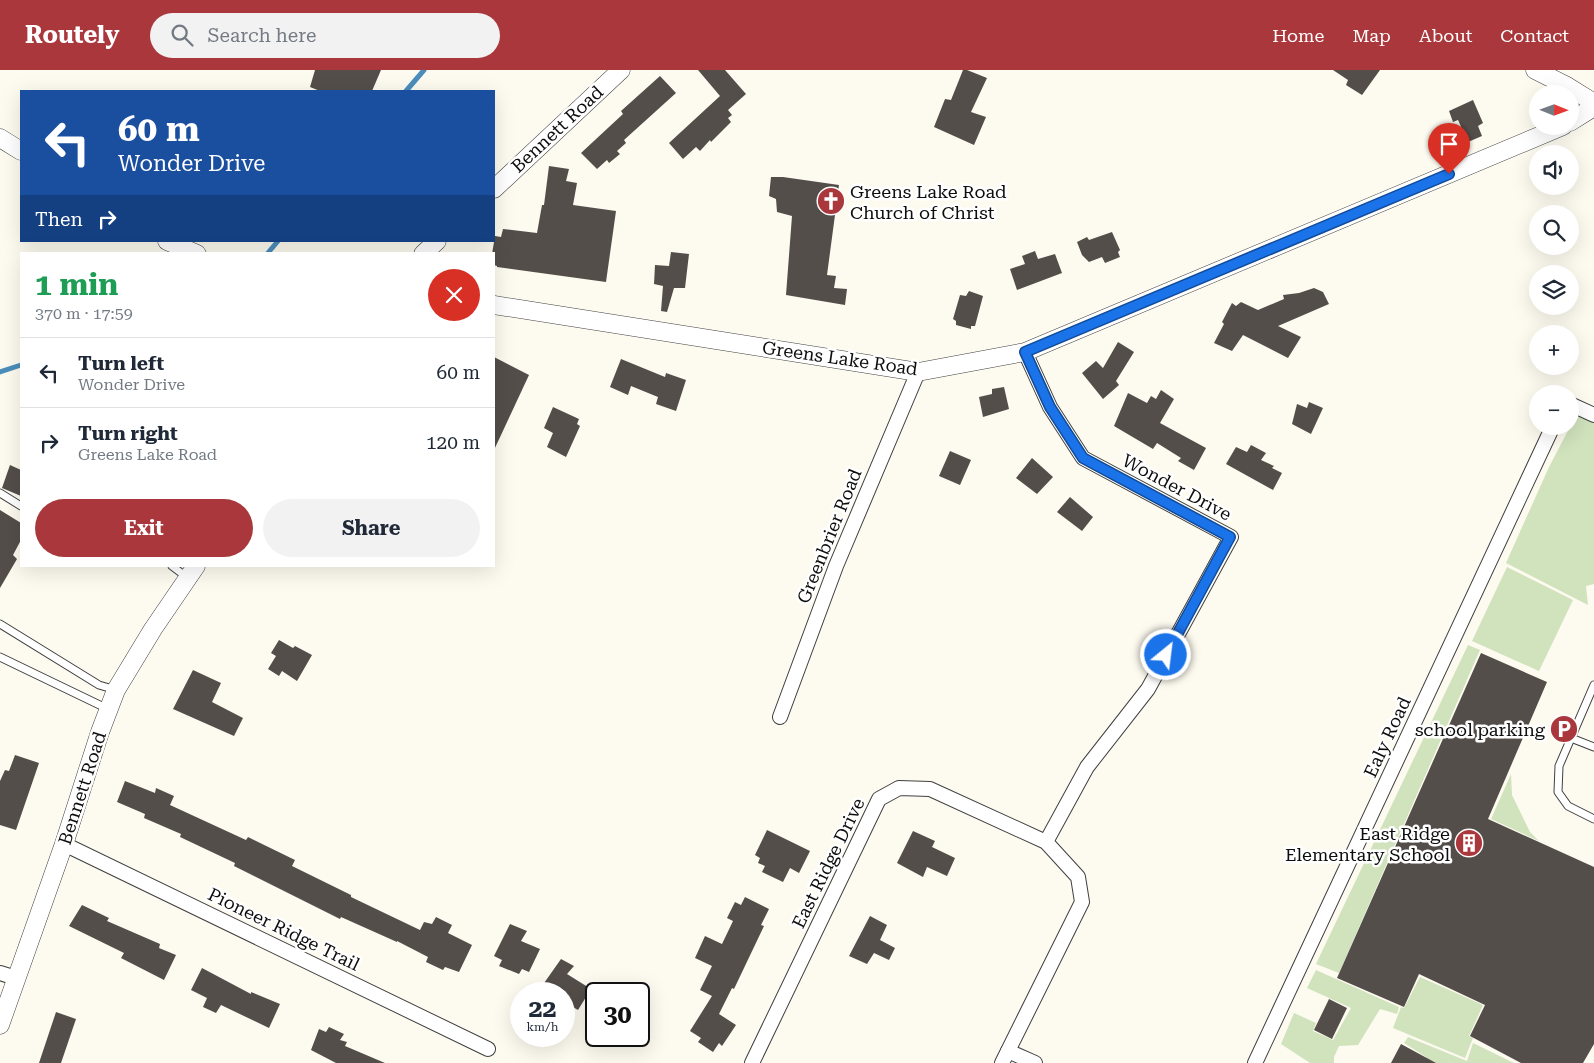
<!DOCTYPE html>
<html lang="en">
<head>
<meta charset="utf-8">
<style>
	:root { --surface:#fff; --page:#f2f2f3; --text:#1f2937; --muted:#747a83; --line:#e0e1e3; --accent:#aa373c }
	body { margin:0; font-family:"Roboto Serif",serif; background:var(--page); color:var(--text); height:100vh; display:flex; flex-direction:column; font-size:19px; white-space:nowrap }
	* { box-sizing:border-box; margin:0 }
	p { font-size:16px; color:var(--muted) }
	.icon { flex:none; width:28px; height:28px; fill:none; stroke:currentColor; stroke-width:2; stroke-linecap:round; stroke-linejoin:round }
	.map { position:relative; flex:1; overflow:hidden }
	.sheet { position:absolute; left:20px; top:182px; width:475px; height:315px; display:flex; flex-direction:column; background:var(--surface); border-radius:0px; box-shadow:0 5px 20px #0002 }
	.sheet>* { flex:none }
	.banner { position:absolute; left:20px; top:20px; width:475px; height:152px; border-radius:0px; box-shadow:0 5px 20px #0002; background:#1a4fa0; color:#fff; overflow:hidden }
	.needle { width:32px; rotate:91deg }
	.controls { position:absolute; left:1529px; top:15px; display:grid; gap:10px }
	.controls a { display:grid; place-items:center; width:50px; height:50px; border-radius:50%; background:var(--surface); box-shadow:0 5px 20px #0002; font-size:25px }
	.speed { position:absolute; left:510px; top:912px; display:flex; gap:10px; font-size:25px; font-weight:700; text-align:center }
	.speed>* { display:grid; place-content:center; width:65px; height:65px; border-radius:50%; background:var(--surface); box-shadow:0 5px 20px #0002; line-height:1 }
	.speed small { font-size:12px; font-weight:400 }
	.speed .limit { border:2px solid #111; border-radius:8px; background:#fff; color:#111 }
	.pin { position:absolute; display:grid; place-items:center; width:42px; height:42px; color:#fff; margin:-51px -21px; border-radius:50% 50% 50% 0; rotate:-45deg; box-shadow:0 0 5px #0007 }
	.pin .icon { rotate:45deg }
	.me { position:absolute; width:55px; margin:-28px; rotate:29deg; stroke-linejoin:round; filter:drop-shadow(0 0 4px #0008) }
	.turn { display:flex; align-items:center; gap:18px; height:105px; padding:0 15px; font-size:22px }
	.turn .icon { width:65px; height:65px; stroke-width:2.5 }
	.turn b { display:block; font-size:35px; line-height:42px }
	.then { display:flex; align-items:center; height:48px; padding:0 15px; background:#0003; gap:10px; font-size:19px }
	.round { display:grid; place-items:center; flex:none; width:52px; height:52px; border-radius:26px; background:var(--page) }
	.summary { display:flex; align-items:center; justify-content:space-between; height:85px; padding:0 15px }
	h1 { font-size:30px; font-weight:700; line-height:38px; color:#1e9e55 }
	.button { display:flex; gap:10px; margin-top:auto; padding:10px 15px }
	.button a { flex:1; height:58px; border-radius:30px; background:var(--accent); color:#fff; font-size:20px; font-weight:700; line-height:58px; text-align:center }
	.button a+a { background:var(--page); color:var(--text) }
	ul { padding:0; list-style:none }
	li { display:flex; align-items:center; gap:15px; height:70px; padding:0 15px; border-top:1px solid var(--line) }
	li div { flex:1 }
	li b { display:block; font-size:19px }
	li em { font-style:normal }
	header { display:flex; align-items:center; gap:30px; box-sizing:border-box; height:70px; padding:0 25px; background:var(--accent); color:#fff }
	header strong { font-size:24px }
	nav { display:flex; gap:28px; margin-inline-start:auto; font-size:18px }
	.search { width:350px; height:45px; background:var(--page); display:flex; align-items:center; gap:12px; box-sizing:border-box; padding:0 18px; border-radius:28px; color:var(--muted); font-size:19px }
	.map>svg:first-child { display:block }
	.green { fill:#d0e3bd }
	.lines { fill:none; stroke-linecap:round; stroke-linejoin:round }
	.stream { stroke:#4b8dbb; stroke-width:5 }
	.building { fill:#544e4b }
	.service-casing { stroke:#404040; stroke-width:9 }
	.minor-casing { stroke:#404040; stroke-width:16 }
	.tertiary-casing { stroke:#404040; stroke-width:19 }
	.service { stroke:#fff; stroke-width:7 }
	.minor { stroke:#fff; stroke-width:14 }
	.tertiary { stroke:#fff; stroke-width:18 }
	.route-casing { stroke:#114b97; stroke-width:12 }
	.route { stroke:#1a73e8; stroke-width:9 }
	.labels { text-anchor:middle; dominant-baseline:central; stroke-width:5; stroke-linejoin:round; paint-order:stroke }
	.street-label { font-size:18px; fill:#0d0d0d; stroke:#fff }
	.poi-label { font-size:18px; fill:#0d0d0d; stroke:#fff; text-anchor:end }
</style>
</head>
<body>
<header>
<strong>Routely</strong>
<div class="search"><svg class="icon" aria-label="search" viewBox="0 0 24 24"><circle cx="10" cy="10" r="6"/><path d="M15 15l6 6"/></svg>Search here</div>
<nav><a>Home</a><a>Map</a><a>About</a><a>Contact</a></nav>
</header>
<div class="map">
<svg width="1594" height="993" viewBox="0 0 1594 993">
	<rect width="100%" height="100%" fill="#fdfaef"/>
	<g class="green">
		<path d="M1587,345L1594,347V514L1586,516L1588,535L1506,493L1549,397L1573,351L1579,347Z"/>
		<path d="M1507,497L1573,530L1539,601L1472,571Z"/>
		<path d="M1468,575L1480,580L1339,903L1316,894Z"/>
		<path d="M1511,704L1512,725L1530,762L1539,771L1491,749Z"/>
		<path d="M1316,900L1399,937L1397,944L1380,939L1358,975L1339,976L1334,987V993H1310L1281,974L1294,943L1316,953L1313,961L1333,970L1351,938L1307,918Z"/>
		<path d="M1420,907L1483,935L1469,966L1473,968L1465,988L1393,958L1401,937L1404,938Z"/>
		<path d="M1408,967L1467,991L1473,973L1514,993H1423L1426,987L1404,973Z"/>
	</g>
	<g class="lines">
		<g class="stream">
			<path d="M406,21L424,0"/>
			<path d="M267,184L278,171"/>
			<path d="M0,302L21,295"/>
		</g>
	</g>
	<g class="building">
		<path d="M315,0H381L372,21H320L310,17Z"/>
		<path d="M698,0H725L746,24L728,40L732,45L728,48L731,52L711,72L710,70L700,81L696,77L683,89L669,73L720,26Z"/>
		<path d="M963,0H967L987,8L971,42L986,47L974,75L934,57L945,29L951,30Z"/>
		<path d="M1333,0H1380L1362,25L1346,15L1348,10Z"/>
		<path d="M660,6L676,23L624,70L626,73L617,81L620,84L609,93L607,90L597,99L581,83L623,44L621,41Z"/>
		<path d="M1473,30L1483,53L1478,56L1482,66L1468,72L1458,50L1453,52L1449,41Z"/>
		<path d="M549,96L569,99L566,111L577,113L573,135L616,141L606,212L497,197V196L494,195V184H492L495,166L501,167L503,159L537,163L542,135H544Z"/>
		<path d="M771,107H783L839,115L827,205L836,206L834,218L847,219L845,235L786,225L792,146L777,142L776,129L769,126Z"/>
		<path d="M1112,162L1120,180L1118,182L1120,187L1105,193L1102,187L1089,192L1082,185L1077,172L1087,167L1089,170Z"/>
		<path d="M1035,181L1038,189L1055,184L1062,203L1017,220L1010,199L1025,194L1022,186Z"/>
		<path d="M671,182L689,184L685,218H674L667,242L661,241L663,216L654,214L655,195L669,196Z"/>
		<path d="M1314,218L1323,222L1329,234L1278,256L1301,267L1288,288L1243,265L1232,281L1214,273L1224,254L1222,252L1232,233L1236,236L1241,232L1258,240L1284,229L1283,225L1299,223Z"/>
		<path d="M969,221L983,226L975,256H971V259L956,255V251L953,249L960,225L966,226Z"/>
		<path d="M1118,272L1134,282L1116,311L1119,315L1103,329L1082,303L1096,291L1103,298Z"/>
		<path d="M494,287L529,305L494,380Z"/>
		<path d="M621,289L665,307L666,303L686,310L676,341L656,334L658,327L631,316L628,325L610,317Z"/>
		<path d="M1004,317L1009,339L983,347L979,327L992,324V319Z"/>
		<path d="M1161,320L1174,329L1160,353L1206,378L1194,400L1178,391L1181,388L1157,373L1153,379L1114,356L1128,323L1147,333L1151,326L1156,329Z"/>
		<path d="M1309,332L1323,338L1311,364L1292,354L1297,334L1307,338Z"/>
		<path d="M553,337L579,349L577,354L580,356L566,387L547,377L553,363L544,358Z"/>
		<path d="M1251,375L1266,383L1261,390L1274,396L1272,398L1282,403L1273,420L1226,394L1236,377L1247,382Z"/>
		<path d="M950,381L971,390L960,415L939,406Z"/>
		<path d="M1032,388L1053,407L1037,424L1016,408Z"/>
		<path d="M10,395L21,400V426L2,418Z"/>
		<path d="M1070,427L1093,447L1082,461L1057,442Z"/>
		<path d="M0,440L21,453V470L13,485L17,489L0,518Z"/>
		<path d="M279,570L293,578L295,576L312,585L297,611L282,601L279,606L268,599L276,586L271,583Z"/>
		<path d="M1481,583L1547,612L1488,749L1594,797V974L1583,993H1521L1470,966L1485,935L1419,904L1404,937L1337,908Z"/>
		<path d="M193,600L221,613L212,632L243,648L234,666L173,639Z"/>
		<path d="M15,685L39,693L16,760L0,755V711L5,700L9,701Z"/>
		<path d="M125,711L155,723L156,718L174,726L170,735L246,770L248,767L295,790L292,796L351,825V827L420,860L424,852L432,854L436,847L452,855L448,863L472,875L459,902L445,897L443,900L426,892L428,887L397,871V872L341,847L340,849L234,796L235,793L180,767L181,764L144,748L145,744L117,732Z"/>
		<path d="M767,760L810,781L799,803L790,798L783,812L762,802L765,796L758,793L760,788L755,785Z"/>
		<path d="M913,761L935,771L932,777L955,788L947,806L927,797L923,807L897,793Z"/>
		<path d="M745,827L769,839L761,855L764,856L734,919L732,918L719,944L736,955L722,976L719,973L713,982L698,972L701,968L690,961L712,926L700,920L712,896L695,888L705,866L722,874L733,851L727,848L735,832L741,835Z"/>
		<path d="M82,835L109,848L107,851L160,874L159,878L176,885L164,910L121,888L124,883L69,856Z"/>
		<path d="M870,846L887,855L880,870L895,878L889,890L874,883L867,894L849,886Z"/>
		<path d="M510,854L527,861L521,871L540,879L529,902L522,899L519,904L499,896L502,890L494,886Z"/>
		<path d="M561,889L574,896L567,904L591,919L578,940L564,932V924H555L542,916Z"/>
		<path d="M202,898L251,924V922L280,934L269,958L221,935L216,943L203,937L207,928L191,920Z"/>
		<path d="M1329,929L1347,938L1332,969L1314,960Z"/>
		<path d="M56,942L76,949L61,993H39Z"/>
		<path d="M329,957L344,964L340,970L347,972L345,976L385,993H336L311,980L319,959L326,962Z"/>
		<path d="M1401,974L1436,993H1391Z"/>
	</g>
	<g class="lines">
		<defs>
			<g id="service">
				<path d="M0,423L21,436"/>
				<path d="M172,496L188,508"/>
				<path d="M0,554L99,615L116,620"/>
				<path d="M0,587L108,639"/>
				<path d="M1594,615L1559,696L1558,722L1568,736L1594,749"/>
				<path d="M1571,668L1594,677"/>
			</g>
			<g id="minor">
				<path d="M1025,282L1050,337L1083,388L1231,467L1148,619L1087,697L1046,772"/>
				<path d="M1570,334L1594,345"/>
				<path d="M780,647L836,496L918,302"/>
				<path d="M64,774L488,979"/>
				<path d="M0,903L16,908"/>
				<path d="M1008,981L1035,993"/>
				<path d="M752,993L879,729L899,718L930,719L1046,772L1078,807L1082,832L1002,993"/>
				<path d="M1255,993L1553,356"/>
			</g>
			<g id="tertiary">
				<path d="M1535,0L1567,16L1594,33"/>
				<path d="M1570,52L1594,37"/>
				<path d="M0,68L21,81"/>
				<path d="M494,119L621,0"/>
				<path d="M167,171L197,184"/>
				<path d="M423,184L437,171"/>
				<path d="M494,235L918,302L1025,282L1563,56"/>
				<path d="M0,955L64,774L100,662L116,620L153,559L196,496"/>
			</g>
		</defs>
		<use href="#service" class="service-casing"/>
		<use href="#minor" class="minor-casing"/>
		<use href="#tertiary" class="tertiary-casing"/>
		<use href="#service" class="service"/>
		<use href="#minor" class="minor"/>
		<use href="#tertiary" class="tertiary"/>
	</g>
	<g class="lines">
		<defs>
			<path id="route" d="M1166,585L1230,467L1083,388L1050,337L1025,282L1449,104"/>
		</defs>
		<use href="#route" class="route-casing"/>
		<use href="#route" class="route"/>
	</g>
	<defs>
		<symbol id="church-disc" viewBox="-11 -11 22 22"><circle r="9.5" fill="#aa373c" stroke="#fff"/><path d="M-1.2-6h2.4v3.5h3.3v2.4h-3.3V6h-2.4V-.1h-3.3v-2.4h3.3Z" fill="#fff"/></symbol>
		<symbol id="parking-disc" viewBox="-11 -11 22 22"><circle r="9.5" fill="#aa373c" stroke="#fff"/><path d="M-3.5-5.5H1a3.5 3.5 0 0 1 0 7H-1V5.5H-3.5ZM-1-3.4V-.6H.8a1.4 1.4 0 0 0 0-2.8Z" fill="#fff"/></symbol>
		<symbol id="building-disc" viewBox="-11 -11 22 22"><circle r="9.5" fill="#aa373c" stroke="#fff"/><path d="M-4-6H4V6H1V3H-1V6H-4ZM-2.5-4.3h1.7v1.8h-1.7ZM.8-4.3h1.7v1.8H.8ZM-2.5-1h1.7V.8h-1.7ZM.8-1h1.7V.8H.8Z" fill="#fff"/></symbol>
	</defs>
	<g fill-rule="evenodd">
		<use href="#church-disc" x="815" y="115" width="32" height="32"/>
		<use href="#parking-disc" x="1548" y="643" width="32" height="32"/>
		<use href="#building-disc" x="1453" y="757" width="32" height="32"/>
	</g>
	<g class="labels">
		<g class="street-label">
			<text transform="translate(557 59) rotate(-43)">Bennett Road</text>
			<text transform="translate(840 288) rotate(8)">Greens Lake Road</text>
			<text transform="translate(1177 417) rotate(28)">Wonder Drive</text>
			<text transform="translate(829 466) rotate(-68)">Greenbrier Road</text>
			<text transform="translate(1387 667) rotate(-65)">Ealy Road</text>
			<text transform="translate(82 718) rotate(-72)">Bennett Road</text>
			<text transform="translate(828 793) rotate(-64)">East Ridge Drive</text>
			<text transform="translate(284 859) rotate(26)">Pioneer Ridge Trail</text>
		</g>
		<g class="poi-label">
			<text x="850" y="121" text-anchor="start">Greens Lake Road<tspan x="850" dy="21">Church of Christ</tspan></text>
			<text x="1545" y="659">school parking</text>
			<text x="1450" y="763">East Ridge<tspan x="1450" dy="21">Elementary School</tspan></text>
		</g>
	</g>
</svg>
<div class="controls">
<a><svg class="needle" viewBox="-14 -14 28 28"><path d="M0-13l5 13h-10z" fill="#e53935"/><path d="M0 13l5-13h-10z" fill="#747a83"/></svg></a>
<a><svg class="icon" aria-label="sound" viewBox="0 0 24 24"><path d="M4 9h4l5-4v14l-5-4H4zM17 9q2 3 0 6"/></svg></a>
<a><svg class="icon" aria-label="search" viewBox="0 0 24 24"><circle cx="10" cy="10" r="6"/><path d="M15 15l6 6"/></svg></a>
<a><svg class="icon" aria-label="layers" viewBox="0 0 24 24"><path d="M12 4l9 5-9 5-9-5zM3 14l9 5 9-5"/></svg></a>
<a>+</a>
<a>−</a>
</div>
<div class="speed"><div>22<small>km/h</small></div><div class="limit">30</div></div>
<div class="pin" style="left:1449px;top:104px;background:#d93025"><svg class="icon" aria-label="arrive" viewBox="0 0 24 24"><path d="M6 21V4h12l-3 4 3 4H6"/></svg></div>
<svg class="me" style="left:1166px;top:585px" viewBox="-20 -20 40 40"><circle r="17" fill="#1a73e8" stroke="#fff" stroke-width="3"/><path d="M0-11L8 9 0 5-8 9z" fill="#fff"/></svg>
<div class="banner">
<div class="turn"><svg class="icon" aria-label="left" viewBox="0 0 24 24"><path d="M17 20v-9H6M10 6l-5 5 5 5"/></svg><div><b>60 m</b>Wonder Drive</div></div>
<div class="then">Then<svg class="icon" aria-label="right" viewBox="0 0 24 24"><path d="M7 20v-9h11M14 6l5 5-5 5"/></svg></div>
</div>
<section class="sheet">
<div class="summary"><div><h1>1 min</h1><p>370 m · 17:59</p></div><a class="round" style="background:#d93025;color:#fff"><svg class="icon" aria-label="close" viewBox="0 0 24 24"><path d="M6 6l12 12M18 6L6 18"/></svg></a></div>
<ul>
<li><svg class="icon" aria-label="left" viewBox="0 0 24 24"><path d="M17 20v-9H6M10 6l-5 5 5 5"/></svg><div><b>Turn left</b><p>Wonder Drive</p></div><em>60 m</em></li>
<li><svg class="icon" aria-label="right" viewBox="0 0 24 24"><path d="M7 20v-9h11M14 6l5 5-5 5"/></svg><div><b>Turn right</b><p>Greens Lake Road</p></div><em>120 m</em></li>
</ul>
<div class="button"><a>Exit</a><a>Share</a></div>
</section>
</div>
</body>
</html>
